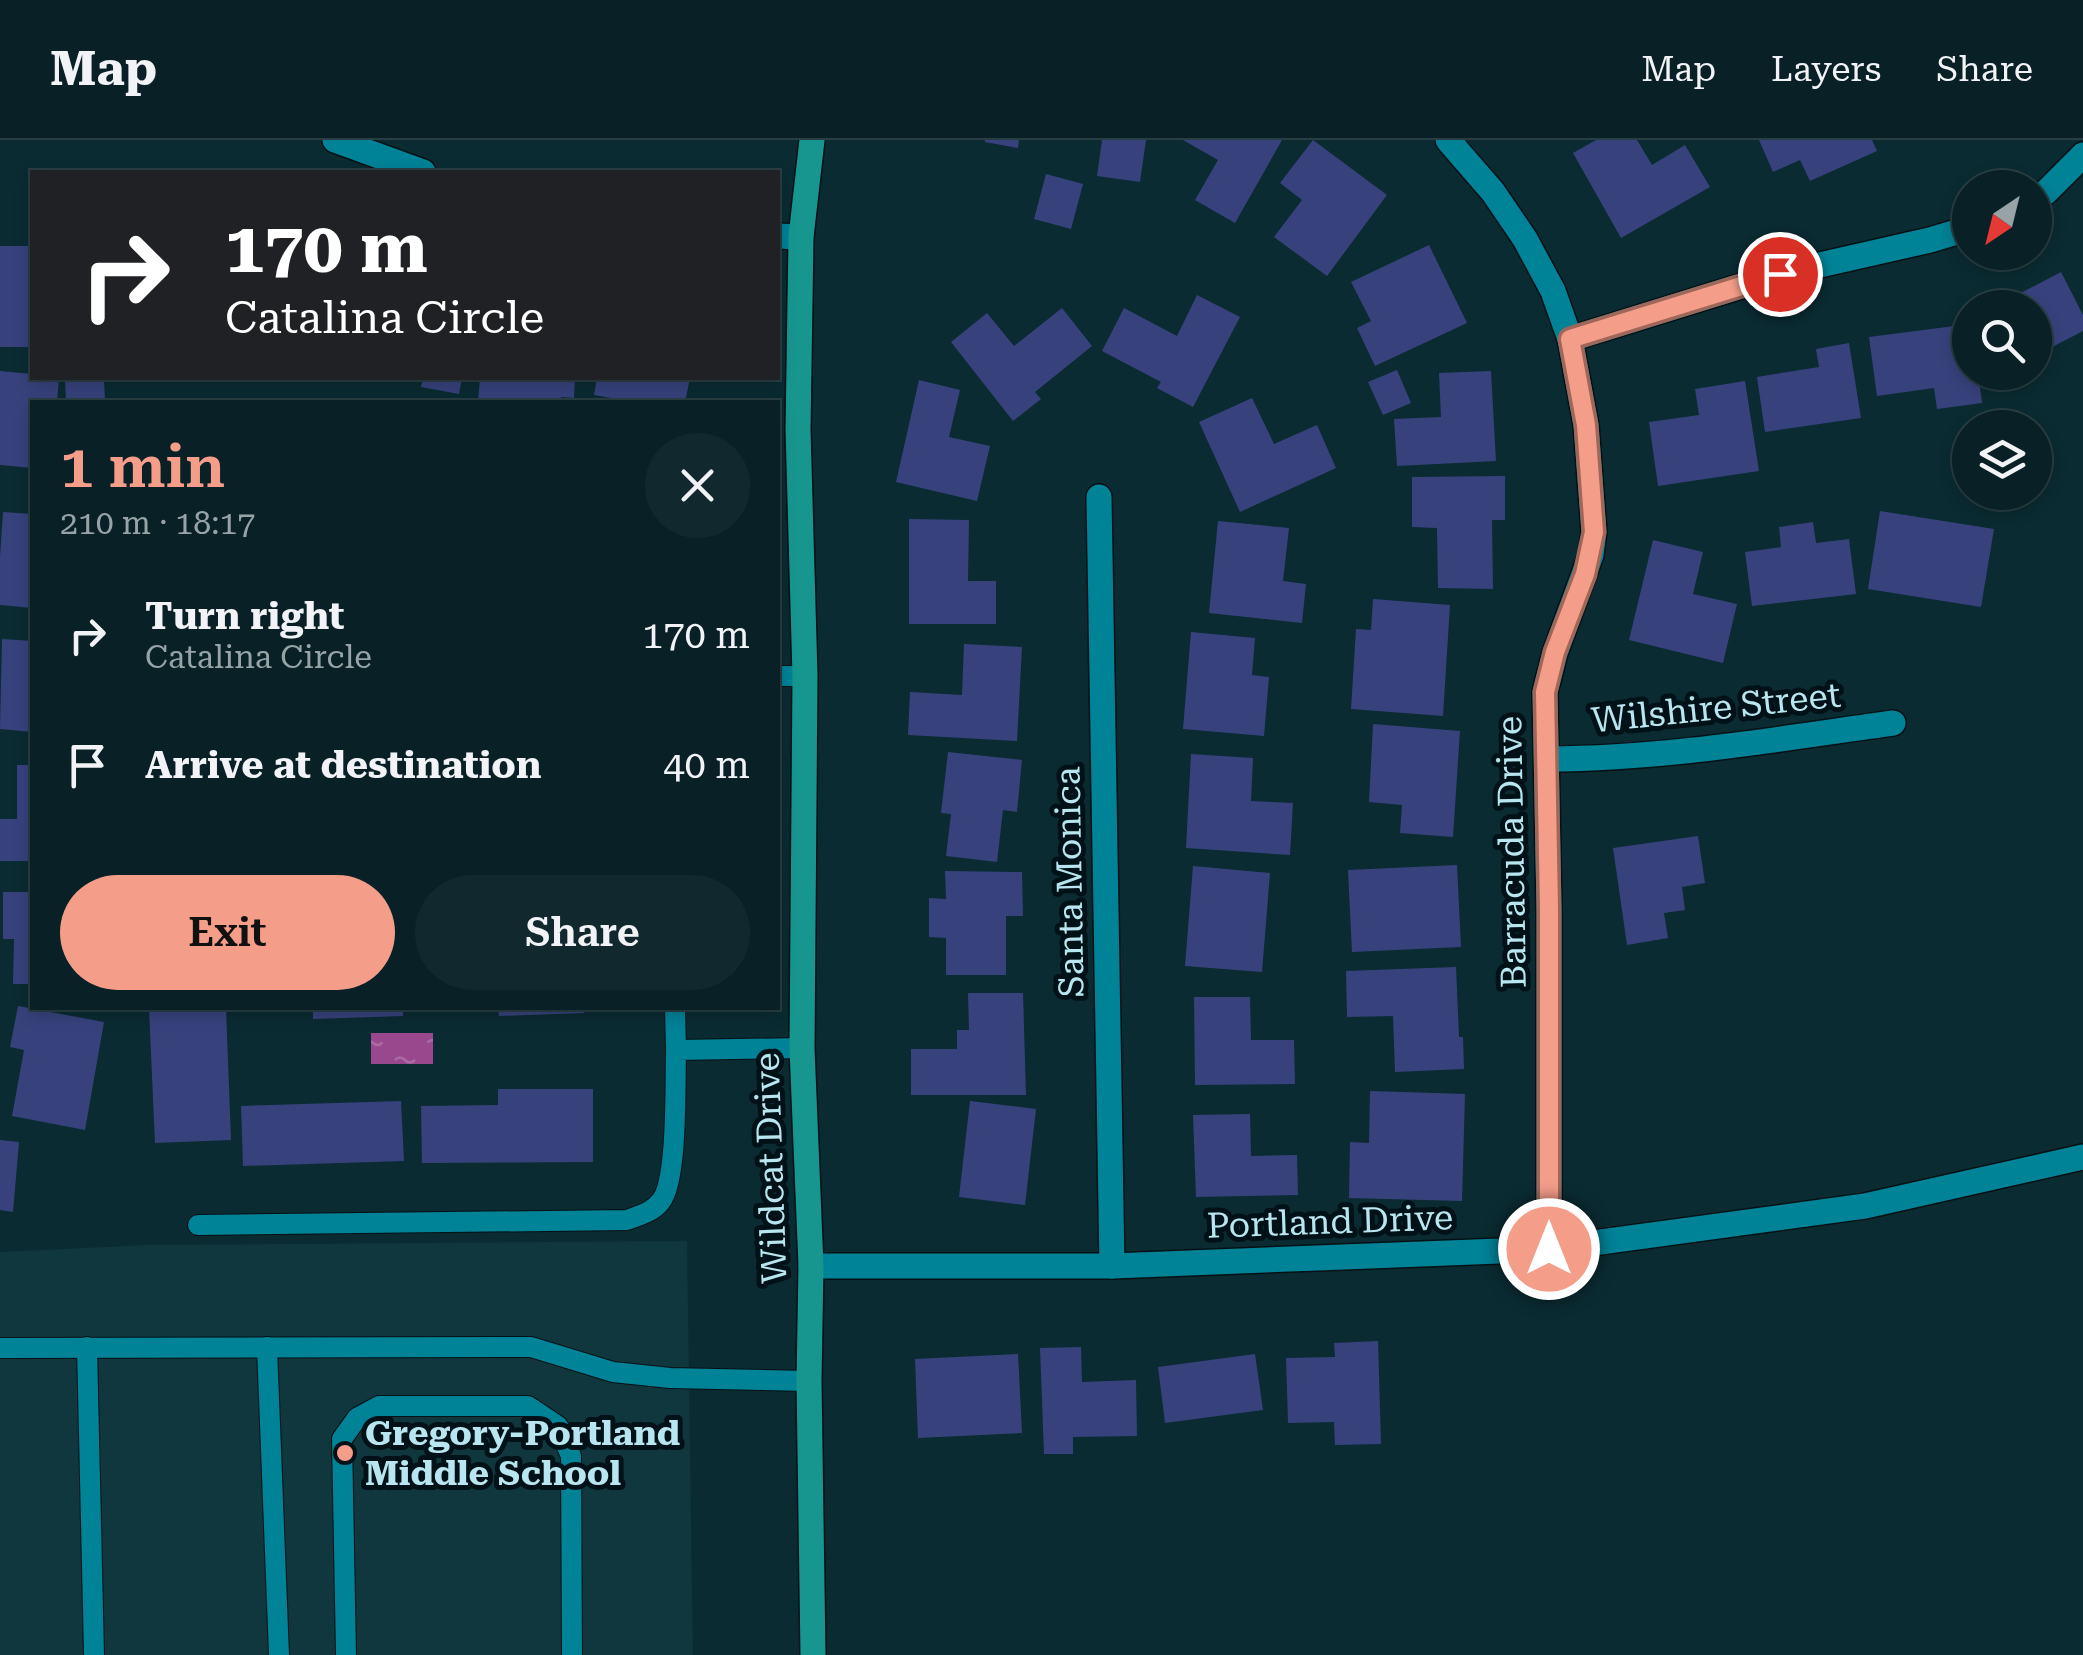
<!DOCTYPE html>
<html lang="en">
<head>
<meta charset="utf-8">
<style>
	:root { --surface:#082026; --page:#11282e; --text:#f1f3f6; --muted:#98a3a7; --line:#293e43; --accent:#f49e8a }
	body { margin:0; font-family:"Roboto Serif",serif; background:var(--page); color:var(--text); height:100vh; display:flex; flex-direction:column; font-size:38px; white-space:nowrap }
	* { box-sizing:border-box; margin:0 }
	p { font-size:32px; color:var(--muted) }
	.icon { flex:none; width:55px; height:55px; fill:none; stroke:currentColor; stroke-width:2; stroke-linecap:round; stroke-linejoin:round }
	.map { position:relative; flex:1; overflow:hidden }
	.side { position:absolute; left:30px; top:260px; width:750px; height:610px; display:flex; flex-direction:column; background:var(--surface); border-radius:0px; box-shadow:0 5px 15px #0003,0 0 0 2px var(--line) }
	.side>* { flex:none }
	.hud { position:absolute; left:30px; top:30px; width:750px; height:210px; border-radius:0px; box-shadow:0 5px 15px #0003,0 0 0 2px var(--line); background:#202124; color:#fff; overflow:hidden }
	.needle { width:65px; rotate:215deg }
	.tools { position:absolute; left:1952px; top:30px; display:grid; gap:20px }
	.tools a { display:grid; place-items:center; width:100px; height:100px; border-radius:50%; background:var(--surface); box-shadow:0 5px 15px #0003,0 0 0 2px var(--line); font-size:50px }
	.pin { position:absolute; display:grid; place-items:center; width:85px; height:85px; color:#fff; margin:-42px; border:5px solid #fff; border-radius:50%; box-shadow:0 2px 10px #0007 }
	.me { position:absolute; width:110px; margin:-55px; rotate:0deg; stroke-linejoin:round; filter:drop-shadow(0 0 8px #0008) }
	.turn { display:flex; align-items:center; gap:35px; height:210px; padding:0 30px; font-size:45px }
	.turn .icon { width:130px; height:130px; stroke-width:2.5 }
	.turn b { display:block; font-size:70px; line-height:85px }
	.round { display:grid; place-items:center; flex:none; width:105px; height:105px; border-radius:52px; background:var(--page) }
	.overview { display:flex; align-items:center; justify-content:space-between; height:170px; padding:0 30px }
	h1 { font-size:60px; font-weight:600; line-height:75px; color:var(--accent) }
	.primary-button { display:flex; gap:20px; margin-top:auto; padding:20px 30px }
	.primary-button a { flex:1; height:115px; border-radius:60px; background:var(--accent); color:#111; font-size:40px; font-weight:600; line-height:115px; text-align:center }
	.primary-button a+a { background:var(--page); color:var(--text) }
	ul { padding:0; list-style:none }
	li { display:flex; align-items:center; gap:30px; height:130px; padding:0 30px }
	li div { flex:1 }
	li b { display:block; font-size:38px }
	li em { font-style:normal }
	header { display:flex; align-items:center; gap:60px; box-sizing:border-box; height:140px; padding:0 50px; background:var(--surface); border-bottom:2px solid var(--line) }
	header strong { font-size:48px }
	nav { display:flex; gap:55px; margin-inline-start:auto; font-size:35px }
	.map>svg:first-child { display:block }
	.built { fill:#10363e }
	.water { fill:url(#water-ripples) }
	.building { fill:#37427c }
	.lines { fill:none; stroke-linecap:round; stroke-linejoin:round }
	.service-casing { stroke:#051114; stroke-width:22 }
	.minor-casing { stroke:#051114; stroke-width:28 }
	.secondary-casing { stroke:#051114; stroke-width:28 }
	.service { stroke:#008297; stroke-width:20 }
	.minor { stroke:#008297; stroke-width:25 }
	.secondary { stroke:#17968f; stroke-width:25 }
	.route-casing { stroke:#9f675a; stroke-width:25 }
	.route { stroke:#f49e8a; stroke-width:18 }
	.poi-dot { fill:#f49e8a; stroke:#001217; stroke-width:4 }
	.labels { text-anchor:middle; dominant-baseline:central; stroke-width:10; stroke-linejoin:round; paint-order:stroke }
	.street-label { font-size:35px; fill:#b8e6f0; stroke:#001217 }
	.poi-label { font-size:35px; font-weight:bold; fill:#b8e6f0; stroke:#001217; text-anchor:start }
</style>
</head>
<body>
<header>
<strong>Map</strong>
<nav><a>Map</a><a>Layers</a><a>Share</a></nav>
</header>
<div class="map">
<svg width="2083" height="1515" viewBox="0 0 2083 1515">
	<defs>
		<pattern id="water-ripples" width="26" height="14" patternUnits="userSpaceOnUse" patternTransform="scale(2.5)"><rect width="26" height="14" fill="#9a488d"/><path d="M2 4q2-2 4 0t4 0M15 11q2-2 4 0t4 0" fill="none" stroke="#aa6ba3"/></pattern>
	</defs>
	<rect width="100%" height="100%" fill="#0a2b32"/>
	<path class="built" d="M687,1101L693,1515H0V1112L146,1105Z"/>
	<rect class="water" x="371" y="893" width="62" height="31"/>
	<g class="building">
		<path d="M985,0H1019L1018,8L985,2Z"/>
		<path d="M1102,0H1146L1140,42L1097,36Z"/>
		<path d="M1183,0H1282L1235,83L1195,60L1218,20Z"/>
		<path d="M1313,0L1387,55L1327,136L1274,97L1302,60L1280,43Z"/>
		<path d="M1596,0H1637L1652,25L1685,5L1710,47L1621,98L1573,13Z"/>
		<path d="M1759,0H1872L1877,11L1810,41L1800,20L1773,32Z"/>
		<path d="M1046,34L1083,44L1071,89L1034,79Z"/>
		<path d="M1429,105L1467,183L1375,226L1357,188L1371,181L1351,142Z"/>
		<rect x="0" y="106" width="32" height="101"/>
		<path d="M2061,132L2083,175V191L2035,216V168H1992Z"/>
		<path d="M1197,155L1240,177L1193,267L1157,248L1161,242L1102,211L1124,168L1177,196Z"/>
		<path d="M1062,168L1092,206L1035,252L1041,259L1013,281L951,202L987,173L1014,206Z"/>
		<path d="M1970,184V232H1978L1982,263L1937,269L1934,248L1877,256L1869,197Z"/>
		<path d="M1849,203L1861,278L1765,292L1757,237L1819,227L1816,209Z"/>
		<path d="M1397,230L1411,263L1383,275L1368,242Z"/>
		<path d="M0,231L32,234V238H59L57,262H32V328L0,325Z"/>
		<path d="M1491,231L1496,321L1397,326L1394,279L1441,277L1439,233Z"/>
		<path d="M65,238H104L105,262H66Z"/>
		<path d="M423,238H462L459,254L421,247Z"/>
		<path d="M480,238H575L574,258L561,257V262H478Z"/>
		<path d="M597,238H690L685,262H633L594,255Z"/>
		<path d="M919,240L960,250L949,297L990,306L977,361L896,342Z"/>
		<path d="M1745,241L1759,331L1658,346L1649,282L1699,275L1695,249Z"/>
		<path d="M1252,258L1274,304L1317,285L1336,328L1240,372L1199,282Z"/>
		<path d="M1505,336V380H1492L1493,449L1438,448L1437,388L1412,387V337Z"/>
		<path d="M1880,371L1994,389L1981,467L1868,449Z"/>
		<path d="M3,372L32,374V468L0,465V417Z"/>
		<path d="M909,379L969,380L968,441H996V484H909Z"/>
		<path d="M1218,381L1289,388L1283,441L1306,444L1302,483L1209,473Z"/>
		<path d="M1813,382L1816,403L1849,399L1856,454L1752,466L1745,412L1781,407L1779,387Z"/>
		<path d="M1653,400L1703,412L1693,454L1737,464L1723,523L1629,500Z"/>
		<path d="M1373,459L1450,465L1443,576L1351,569L1356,489L1371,490Z"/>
		<path d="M1191,492L1255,498L1252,535L1269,537L1264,596L1183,589Z"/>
		<path d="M2,499L32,501V592L0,589Z"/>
		<path d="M964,504L1022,507L1017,601L908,595L910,552L962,555Z"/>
		<path d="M1373,584L1460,591L1453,697L1400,693L1402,665L1369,662Z"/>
		<path d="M948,612L1022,620L1017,672L1003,670L997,722L946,716L951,674L941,673Z"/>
		<path d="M1191,614L1253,618L1251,661L1293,663L1290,715L1186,708Z"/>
		<path d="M17,625H32V721H0V679H17Z"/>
		<path d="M1698,696L1705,743L1682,747L1685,770L1664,773L1668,798L1627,805L1613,708Z"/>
		<path d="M1457,725L1461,807L1352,812L1348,730Z"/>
		<path d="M1193,726L1270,733L1262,832L1185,826Z"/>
		<path d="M945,731L1022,732L1023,776H1006V835H946V798L929,797V758L946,759Z"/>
		<path d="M3,752H32V844H13L14,799H3Z"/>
		<path d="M1456,827L1459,897H1463L1464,929L1395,932L1393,876L1347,877L1346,831Z"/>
		<path d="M968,853H1023L1026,955H911V909H957V890H969Z"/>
		<path d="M1194,857H1250L1251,900H1294L1295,944L1195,945Z"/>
		<path d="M18,866L104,882L85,990L12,976L24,910L10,907Z"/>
		<path d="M149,868H226L231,1000L155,1003Z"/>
		<path d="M313,868H403V876L313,879Z"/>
		<path d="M498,868H584V873L499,876Z"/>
		<path d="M498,949H593V1022L422,1023L421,966L498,965Z"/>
		<path d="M1370,951L1465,954L1462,1061L1349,1058L1350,1002L1369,1003Z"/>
		<path d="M401,961L404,1021L243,1026L241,966Z"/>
		<path d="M970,961L1036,969L1025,1065L959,1057Z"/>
		<path d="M1250,974L1251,1016L1297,1015L1298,1055L1196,1057L1193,975Z"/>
		<path d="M0,1000L19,1002L13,1072L0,1070Z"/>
		<path d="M1378,1201L1381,1304L1335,1305L1334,1282L1288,1283L1286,1218L1335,1217L1334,1203Z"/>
		<path d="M1081,1207L1082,1242L1136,1240L1137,1296L1073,1297V1314H1044L1040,1208Z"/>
		<path d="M1018,1214L1022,1293L918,1298L915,1219Z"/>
		<path d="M1255,1214L1263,1270L1165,1283L1158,1227Z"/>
	</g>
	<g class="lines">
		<defs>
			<g id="service">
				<path d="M778,536H805"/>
				<path d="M675,868L676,910"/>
				<path d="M198,1085L627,1080C640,1075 653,1072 661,1061C678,1040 675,941 676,910L802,908"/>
				<path d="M87,1207L94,1515"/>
				<path d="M267,1207L279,1515"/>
				<path d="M0,1208L531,1207L613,1232L670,1238L809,1241"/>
				<path d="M346,1515L342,1299L357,1278L379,1266H528L558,1286L571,1316L572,1515"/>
			</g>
			<g id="minor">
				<path d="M335,0L423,32"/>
				<path d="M1448,0L1493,52L1525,99L1553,151L1570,199L1586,285L1594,392L1591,415L1555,513L1545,552L1549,769V1109"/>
				<path d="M2035,58L2046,52L2083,15"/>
				<path d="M778,96L801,97"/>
				<path d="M1570,199L1780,134L1930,100L1970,88"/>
				<path d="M1099,357L1112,1126"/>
				<path d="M1547,619C1663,619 1778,599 1893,583"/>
				<path d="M811,1126H1112L1549,1109L1865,1066L2083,1017"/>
			</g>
			<path id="secondary" d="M812,0L801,97L798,290L805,536L802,908L811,1126L809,1241L813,1515"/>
		</defs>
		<use href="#service" class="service-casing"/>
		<use href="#minor" class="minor-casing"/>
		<use href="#secondary" class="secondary-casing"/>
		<use href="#service" class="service"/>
		<use href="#minor" class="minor"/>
		<use href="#secondary" class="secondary"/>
	</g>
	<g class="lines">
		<defs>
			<path id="route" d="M1549,1109V768L1545,552L1555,512L1585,434L1594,392L1586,285L1570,199L1780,134"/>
		</defs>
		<use href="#route" class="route-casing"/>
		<use href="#route" class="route"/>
	</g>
	<circle class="poi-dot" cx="345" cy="1313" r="10"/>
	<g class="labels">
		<g class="street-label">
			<text transform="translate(1716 568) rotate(-6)">Wilshire Street</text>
			<text transform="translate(1512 712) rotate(-91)">Barracuda Drive</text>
			<text transform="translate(1070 742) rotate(-91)">Santa Monica</text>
			<text transform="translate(771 1028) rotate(-92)">Wildcat Drive</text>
			<text transform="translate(1330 1082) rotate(-2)">Portland Drive</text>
		</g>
		<g class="poi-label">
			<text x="365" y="1293">Gregory-Portland<tspan x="365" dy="40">Middle School</tspan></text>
		</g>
	</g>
</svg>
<div class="tools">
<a><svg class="needle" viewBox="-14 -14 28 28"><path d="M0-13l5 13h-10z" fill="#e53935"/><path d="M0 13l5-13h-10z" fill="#98a3a7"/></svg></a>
<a><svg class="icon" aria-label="search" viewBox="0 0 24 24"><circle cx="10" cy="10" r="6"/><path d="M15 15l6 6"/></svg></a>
<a><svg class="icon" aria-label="layers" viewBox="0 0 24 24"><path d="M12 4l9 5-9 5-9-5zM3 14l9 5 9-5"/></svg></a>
</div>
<div class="pin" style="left:1780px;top:134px;background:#d93025"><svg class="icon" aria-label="arrive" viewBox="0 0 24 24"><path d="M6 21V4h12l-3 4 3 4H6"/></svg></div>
<svg class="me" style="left:1549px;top:1109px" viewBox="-20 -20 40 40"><circle r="17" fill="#f49e8a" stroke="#fff" stroke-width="3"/><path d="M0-11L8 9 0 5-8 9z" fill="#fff"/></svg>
<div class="hud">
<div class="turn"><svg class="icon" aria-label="right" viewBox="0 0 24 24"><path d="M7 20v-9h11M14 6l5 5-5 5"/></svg><div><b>170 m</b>Catalina Circle</div></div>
</div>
<section class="side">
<div class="overview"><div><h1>1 min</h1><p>210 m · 18:17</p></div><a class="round"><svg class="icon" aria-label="close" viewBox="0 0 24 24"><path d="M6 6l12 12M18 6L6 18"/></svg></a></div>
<ul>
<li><svg class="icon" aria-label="right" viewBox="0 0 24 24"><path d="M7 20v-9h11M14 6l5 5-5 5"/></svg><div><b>Turn right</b><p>Catalina Circle</p></div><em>170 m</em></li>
<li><svg class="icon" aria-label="arrive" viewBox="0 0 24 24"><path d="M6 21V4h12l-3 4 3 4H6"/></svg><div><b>Arrive at destination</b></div><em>40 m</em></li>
</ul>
<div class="primary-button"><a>Exit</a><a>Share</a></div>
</section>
</div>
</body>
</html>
